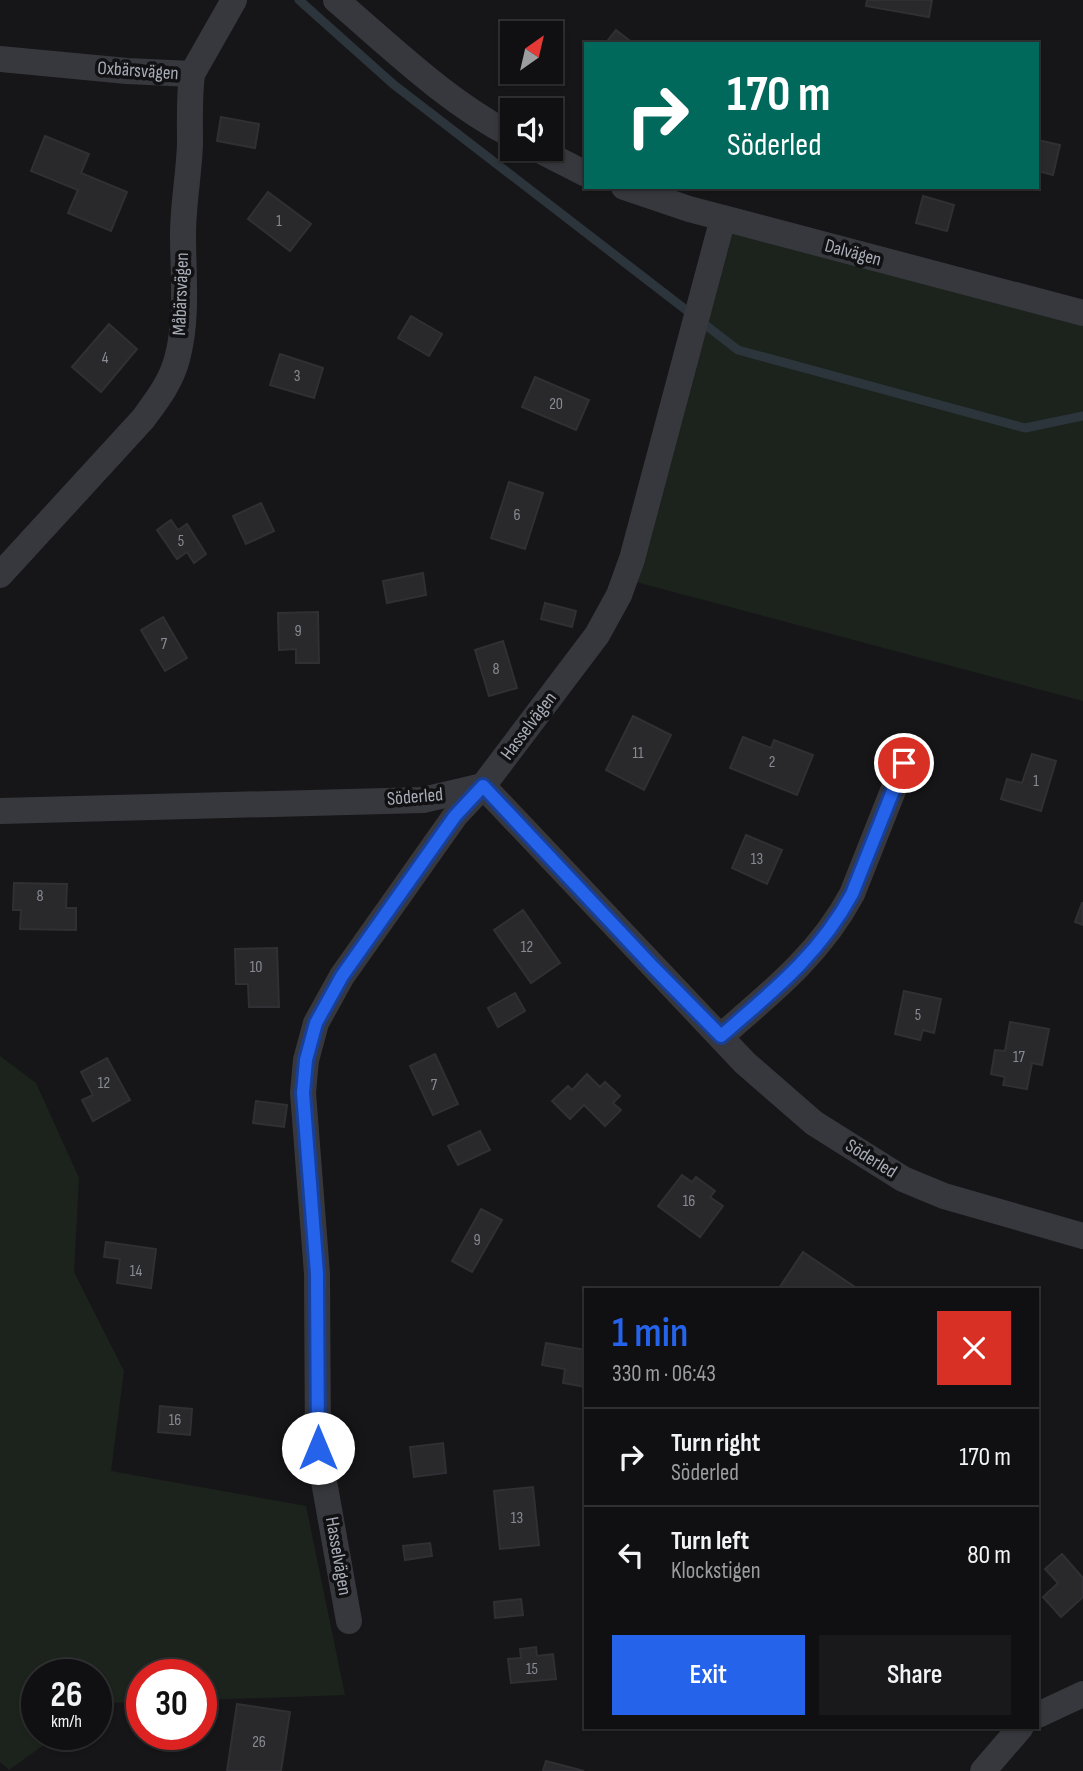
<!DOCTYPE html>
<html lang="en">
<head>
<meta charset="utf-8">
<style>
	:root { --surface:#101012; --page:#19191b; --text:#f1f3f6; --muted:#9c9d9f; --line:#303032; --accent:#2563eb }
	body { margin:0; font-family:"Sofia Sans Condensed",sans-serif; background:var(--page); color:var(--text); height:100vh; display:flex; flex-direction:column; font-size:26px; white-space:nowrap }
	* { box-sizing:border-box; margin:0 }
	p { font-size:23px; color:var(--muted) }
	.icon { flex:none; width:38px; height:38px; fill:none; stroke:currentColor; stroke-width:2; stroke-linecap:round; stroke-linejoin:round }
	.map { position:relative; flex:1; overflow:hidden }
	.side { position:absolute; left:584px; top:1288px; width:455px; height:441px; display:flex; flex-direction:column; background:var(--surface); border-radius:0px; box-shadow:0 2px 5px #0004,0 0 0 2px var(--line) }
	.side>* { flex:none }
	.banner { position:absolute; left:584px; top:42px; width:455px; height:147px; border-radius:0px; box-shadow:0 2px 5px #0004,0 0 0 2px var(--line); background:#00695c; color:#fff; overflow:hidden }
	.needle { width:46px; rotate:34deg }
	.controls { position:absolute; left:500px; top:21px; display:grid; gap:14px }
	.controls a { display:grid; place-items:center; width:63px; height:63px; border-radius:0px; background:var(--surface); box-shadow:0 2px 5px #0004,0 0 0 2px var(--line); font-size:35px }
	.speed { position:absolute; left:21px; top:1659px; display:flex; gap:14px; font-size:35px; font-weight:700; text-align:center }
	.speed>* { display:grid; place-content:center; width:91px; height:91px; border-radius:50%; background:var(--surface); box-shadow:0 2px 5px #0004,0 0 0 2px var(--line); line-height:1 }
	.speed small { font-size:18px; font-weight:400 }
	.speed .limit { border:10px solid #d22; background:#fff; color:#111 }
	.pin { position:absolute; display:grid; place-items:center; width:60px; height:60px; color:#fff; margin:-30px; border:4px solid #fff; border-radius:50%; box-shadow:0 2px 7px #0007 }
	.me { position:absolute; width:77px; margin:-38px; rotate:0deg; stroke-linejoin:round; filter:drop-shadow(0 0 5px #0008) }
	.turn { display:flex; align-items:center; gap:24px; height:147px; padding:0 28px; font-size:32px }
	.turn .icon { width:91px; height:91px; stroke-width:2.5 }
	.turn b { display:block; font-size:49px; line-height:60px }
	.round { display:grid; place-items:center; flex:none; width:74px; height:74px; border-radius:0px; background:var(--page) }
	.overview { display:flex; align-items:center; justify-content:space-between; height:119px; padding:0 28px }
	h1 { font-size:42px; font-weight:600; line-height:52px; color:var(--accent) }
	.button { display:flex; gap:14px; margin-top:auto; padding:14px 28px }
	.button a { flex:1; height:80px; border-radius:0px; background:var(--accent); color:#fff; font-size:28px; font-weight:600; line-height:80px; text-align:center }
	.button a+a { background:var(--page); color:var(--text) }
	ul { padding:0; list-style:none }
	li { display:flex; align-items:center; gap:21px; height:98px; padding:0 28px; border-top:2px solid var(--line) }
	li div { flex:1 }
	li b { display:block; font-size:26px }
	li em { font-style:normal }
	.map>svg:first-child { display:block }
	.green { fill:#1c231d }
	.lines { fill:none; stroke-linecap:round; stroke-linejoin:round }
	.stream { stroke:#2c353c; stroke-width:9 }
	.building { fill:#29292c; stroke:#303034; stroke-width:2 }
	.street { stroke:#37383d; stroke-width:26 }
	.route-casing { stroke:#184099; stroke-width:18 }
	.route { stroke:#2563eb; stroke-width:12 }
	.labels { text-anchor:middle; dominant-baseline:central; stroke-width:7; stroke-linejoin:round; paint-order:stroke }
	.number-label { font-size:16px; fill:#888b94 }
	.street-label { font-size:19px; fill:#a8adb8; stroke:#111113 }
</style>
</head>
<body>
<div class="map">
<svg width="1083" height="1771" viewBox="0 0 1083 1771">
	<rect width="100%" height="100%" fill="#161618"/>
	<g class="green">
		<path d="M732,229L1083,325V701L636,582Z"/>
		<path d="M0,1056L36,1083L79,1178L74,1272L124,1371L111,1471L306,1506L345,1695L201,1700V1675H142V1702L102,1703L96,1707V1675H37V1734H59L9,1770L0,1762Z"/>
	</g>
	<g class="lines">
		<path class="stream" d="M299,0L393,84L738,350L1025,428L1083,416"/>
	</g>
	<g class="building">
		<path d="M867,0H932L929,17L866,6Z"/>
		<path d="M616,30L634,44H605Z"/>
		<path d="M221,117L259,124L255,148L217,141Z"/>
		<path d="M45,136L89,154L81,173L127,192L111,231L68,213L78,190L31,171Z"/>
		<path d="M1038,140L1060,145L1053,175L1038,171Z"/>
		<path d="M268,192L311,224L290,251L248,219Z"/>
		<path d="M923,196L954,205L947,231L916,223Z"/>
		<path d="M411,316L442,334L429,356L398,338Z"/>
		<path d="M109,324L137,349L101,392L72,367Z"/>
		<path d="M280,354L323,368L314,398L270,385Z"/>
		<path d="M535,377L589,400L576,430L522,407Z"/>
		<path d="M509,482L543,493L525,549L491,538Z"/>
		<path d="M261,503L274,531L246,544L233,516Z"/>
		<path d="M171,520L178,530L187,524L206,554L194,563L187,552L177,559L157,530Z"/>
		<path d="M423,573L426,595L387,603L383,581Z"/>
		<path d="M545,603L576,611L572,627L541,619Z"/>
		<path d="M318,612L319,663H296V649L279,650L278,613Z"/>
		<path d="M163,617L187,658L165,671L141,630Z"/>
		<path d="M503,641L517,688L489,696L475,650Z"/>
		<path d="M633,716L671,735L644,790L606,770Z"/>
		<path d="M743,737L771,748L774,740L813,755L797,795L730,768Z"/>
		<path d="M1032,754L1056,761L1041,811L1001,799L1007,779L1022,783Z"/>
		<path d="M746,835L782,850L767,884L732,868Z"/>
		<path d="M14,883L67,884L66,908H76V930L20,929L21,910H13Z"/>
		<path d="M1082,903L1083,904V925L1075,922Z"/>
		<path d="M523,910L560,963L531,983L494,930Z"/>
		<path d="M277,948L279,1007H249L248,984H236L235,949Z"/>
		<path d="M904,991L941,999L934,1033L923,1030L920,1040L895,1034Z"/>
		<path d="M515,993L525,1011L498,1027L488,1008Z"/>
		<path d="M1010,1022L1049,1029L1042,1065L1032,1063L1027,1089L1003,1085L1005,1077L991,1074L995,1050L1005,1051Z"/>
		<path d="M435,1054L458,1104L433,1115L410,1066Z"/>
		<path d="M107,1058L130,1100L93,1121L82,1100L93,1095L81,1072Z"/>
		<path d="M587,1074L600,1087L605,1082L620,1096L613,1103L621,1110L605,1126L584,1105L570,1119L552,1101L568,1086L572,1090Z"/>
		<path d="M256,1101L287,1105L284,1127L253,1123Z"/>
		<path d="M480,1131L490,1150L458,1165L448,1146Z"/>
		<path d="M682,1175L692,1182L696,1177L715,1191L710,1197L723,1206L700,1237L658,1206Z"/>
		<path d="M481,1209L502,1220L472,1272L452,1261Z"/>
		<path d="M106,1242L156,1249L151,1288L117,1283L120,1259L104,1257Z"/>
		<path d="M803,1252L858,1289V1290H783L779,1288Z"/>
		<path d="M546,1343L586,1350V1387L563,1383L565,1369L542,1365Z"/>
		<path d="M160,1406L192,1409L190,1435L158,1432Z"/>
		<path d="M443,1443L446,1473L414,1477L410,1447Z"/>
		<path d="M533,1487L539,1545L500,1549L494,1491Z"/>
		<path d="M430,1543L432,1556L405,1560L403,1546Z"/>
		<path d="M1062,1554L1083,1578V1597L1061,1617L1043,1597L1058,1583L1045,1569Z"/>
		<path d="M521,1599L523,1615L495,1618L494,1602Z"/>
		<path d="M536,1647L537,1656L553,1654L556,1679L511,1683L508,1659L521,1658L520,1649Z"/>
		<path d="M237,1704L290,1712L281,1771H227Z"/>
		<path d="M546,1761L584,1771H543Z"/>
	</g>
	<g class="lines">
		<g class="street">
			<path d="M336,0C392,48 447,102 513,136"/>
			<path d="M0,59L127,71L192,74L234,0"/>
			<path d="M537,149L586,174"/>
			<path d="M624,187L689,209L1083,313"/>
			<path d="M0,575L143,419C157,400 171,382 177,359C188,319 183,275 183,235C183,204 189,174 190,144C190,120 189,98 192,74"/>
			<path d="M0,811L423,800L483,786L745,1063L814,1123L903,1179L944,1196L1083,1236"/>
			<path d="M721,1036C772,992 820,954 852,894L904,763"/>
			<path d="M349,1621L318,1448L317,1274L303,1093L306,1060L316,1023L342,976L455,816L483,786L597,635L619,595L632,559L723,218"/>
			<path d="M1038,1715L1083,1694"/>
			<path d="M983,1771L1021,1727"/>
		</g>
	</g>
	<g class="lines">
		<defs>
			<path id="route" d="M318,1448L317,1274L303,1093L306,1060L316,1023L342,976L455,816L483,786L653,967L721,1036C773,991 819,955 852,894L904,763"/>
		</defs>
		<use href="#route" class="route-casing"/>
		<use href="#route" class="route"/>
	</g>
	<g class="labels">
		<g class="number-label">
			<text x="279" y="221">1</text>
			<text x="105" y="358">4</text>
			<text x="297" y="376">3</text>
			<text x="556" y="404">20</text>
			<text x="517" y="515">6</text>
			<text x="181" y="541">5</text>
			<text x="298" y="631">9</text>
			<text x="164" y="644">7</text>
			<text x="496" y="669">8</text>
			<text x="638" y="753">11</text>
			<text x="772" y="762">2</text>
			<text x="1036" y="781">1</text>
			<text x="757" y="859">13</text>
			<text x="40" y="896">8</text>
			<text x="527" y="947">12</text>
			<text x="256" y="967">10</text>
			<text x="918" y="1015">5</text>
			<text x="1019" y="1057">17</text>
			<text x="104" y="1083">12</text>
			<text x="434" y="1085">7</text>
			<text x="689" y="1201">16</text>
			<text x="477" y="1240">9</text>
			<text x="136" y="1271">14</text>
			<text x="175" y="1420">16</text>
			<text x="517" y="1518">13</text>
			<text x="532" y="1669">15</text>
			<text x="259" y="1742">26</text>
		</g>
		<g class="street-label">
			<text transform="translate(138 71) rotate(4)">Oxbärsvägen</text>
			<text transform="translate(853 253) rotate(15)">Dalvägen</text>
			<text transform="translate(181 294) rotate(-88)">Måbärsvägen</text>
			<text transform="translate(529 726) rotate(-53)">Hasselvägen</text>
			<text transform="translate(415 797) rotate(-5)">Söderled</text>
			<text transform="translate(871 1159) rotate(32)">Söderled</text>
			<text transform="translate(338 1556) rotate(80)">Hasselvägen</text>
		</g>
	</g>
</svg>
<div class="controls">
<a><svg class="needle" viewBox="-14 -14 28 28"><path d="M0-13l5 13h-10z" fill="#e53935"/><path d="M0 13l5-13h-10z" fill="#9c9d9f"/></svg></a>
<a><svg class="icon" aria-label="sound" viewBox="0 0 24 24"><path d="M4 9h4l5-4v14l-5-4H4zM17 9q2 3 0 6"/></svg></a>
</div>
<div class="speed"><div>26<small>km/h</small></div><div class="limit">30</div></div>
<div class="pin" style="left:904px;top:763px;background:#d93025"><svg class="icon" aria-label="arrive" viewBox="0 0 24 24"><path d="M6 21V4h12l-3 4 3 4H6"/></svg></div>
<svg class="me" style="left:318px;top:1448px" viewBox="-20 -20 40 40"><circle r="19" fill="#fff"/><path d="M0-13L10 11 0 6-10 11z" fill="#2563eb"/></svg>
<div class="banner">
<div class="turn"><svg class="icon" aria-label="right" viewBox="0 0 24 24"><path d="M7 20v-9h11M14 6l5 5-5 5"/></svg><div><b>170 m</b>Söderled</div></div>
</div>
<section class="side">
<div class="overview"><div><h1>1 min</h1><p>330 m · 06:43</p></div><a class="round" style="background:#d93025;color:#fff"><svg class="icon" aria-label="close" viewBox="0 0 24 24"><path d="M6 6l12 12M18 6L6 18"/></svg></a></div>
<ul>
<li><svg class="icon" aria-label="right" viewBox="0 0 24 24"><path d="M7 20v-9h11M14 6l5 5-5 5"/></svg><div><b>Turn right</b><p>Söderled</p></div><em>170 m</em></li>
<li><svg class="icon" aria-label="left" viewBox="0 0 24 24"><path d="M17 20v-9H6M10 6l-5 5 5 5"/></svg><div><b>Turn left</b><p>Klockstigen</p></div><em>80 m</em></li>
</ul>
<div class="button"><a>Exit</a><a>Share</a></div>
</section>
</div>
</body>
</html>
